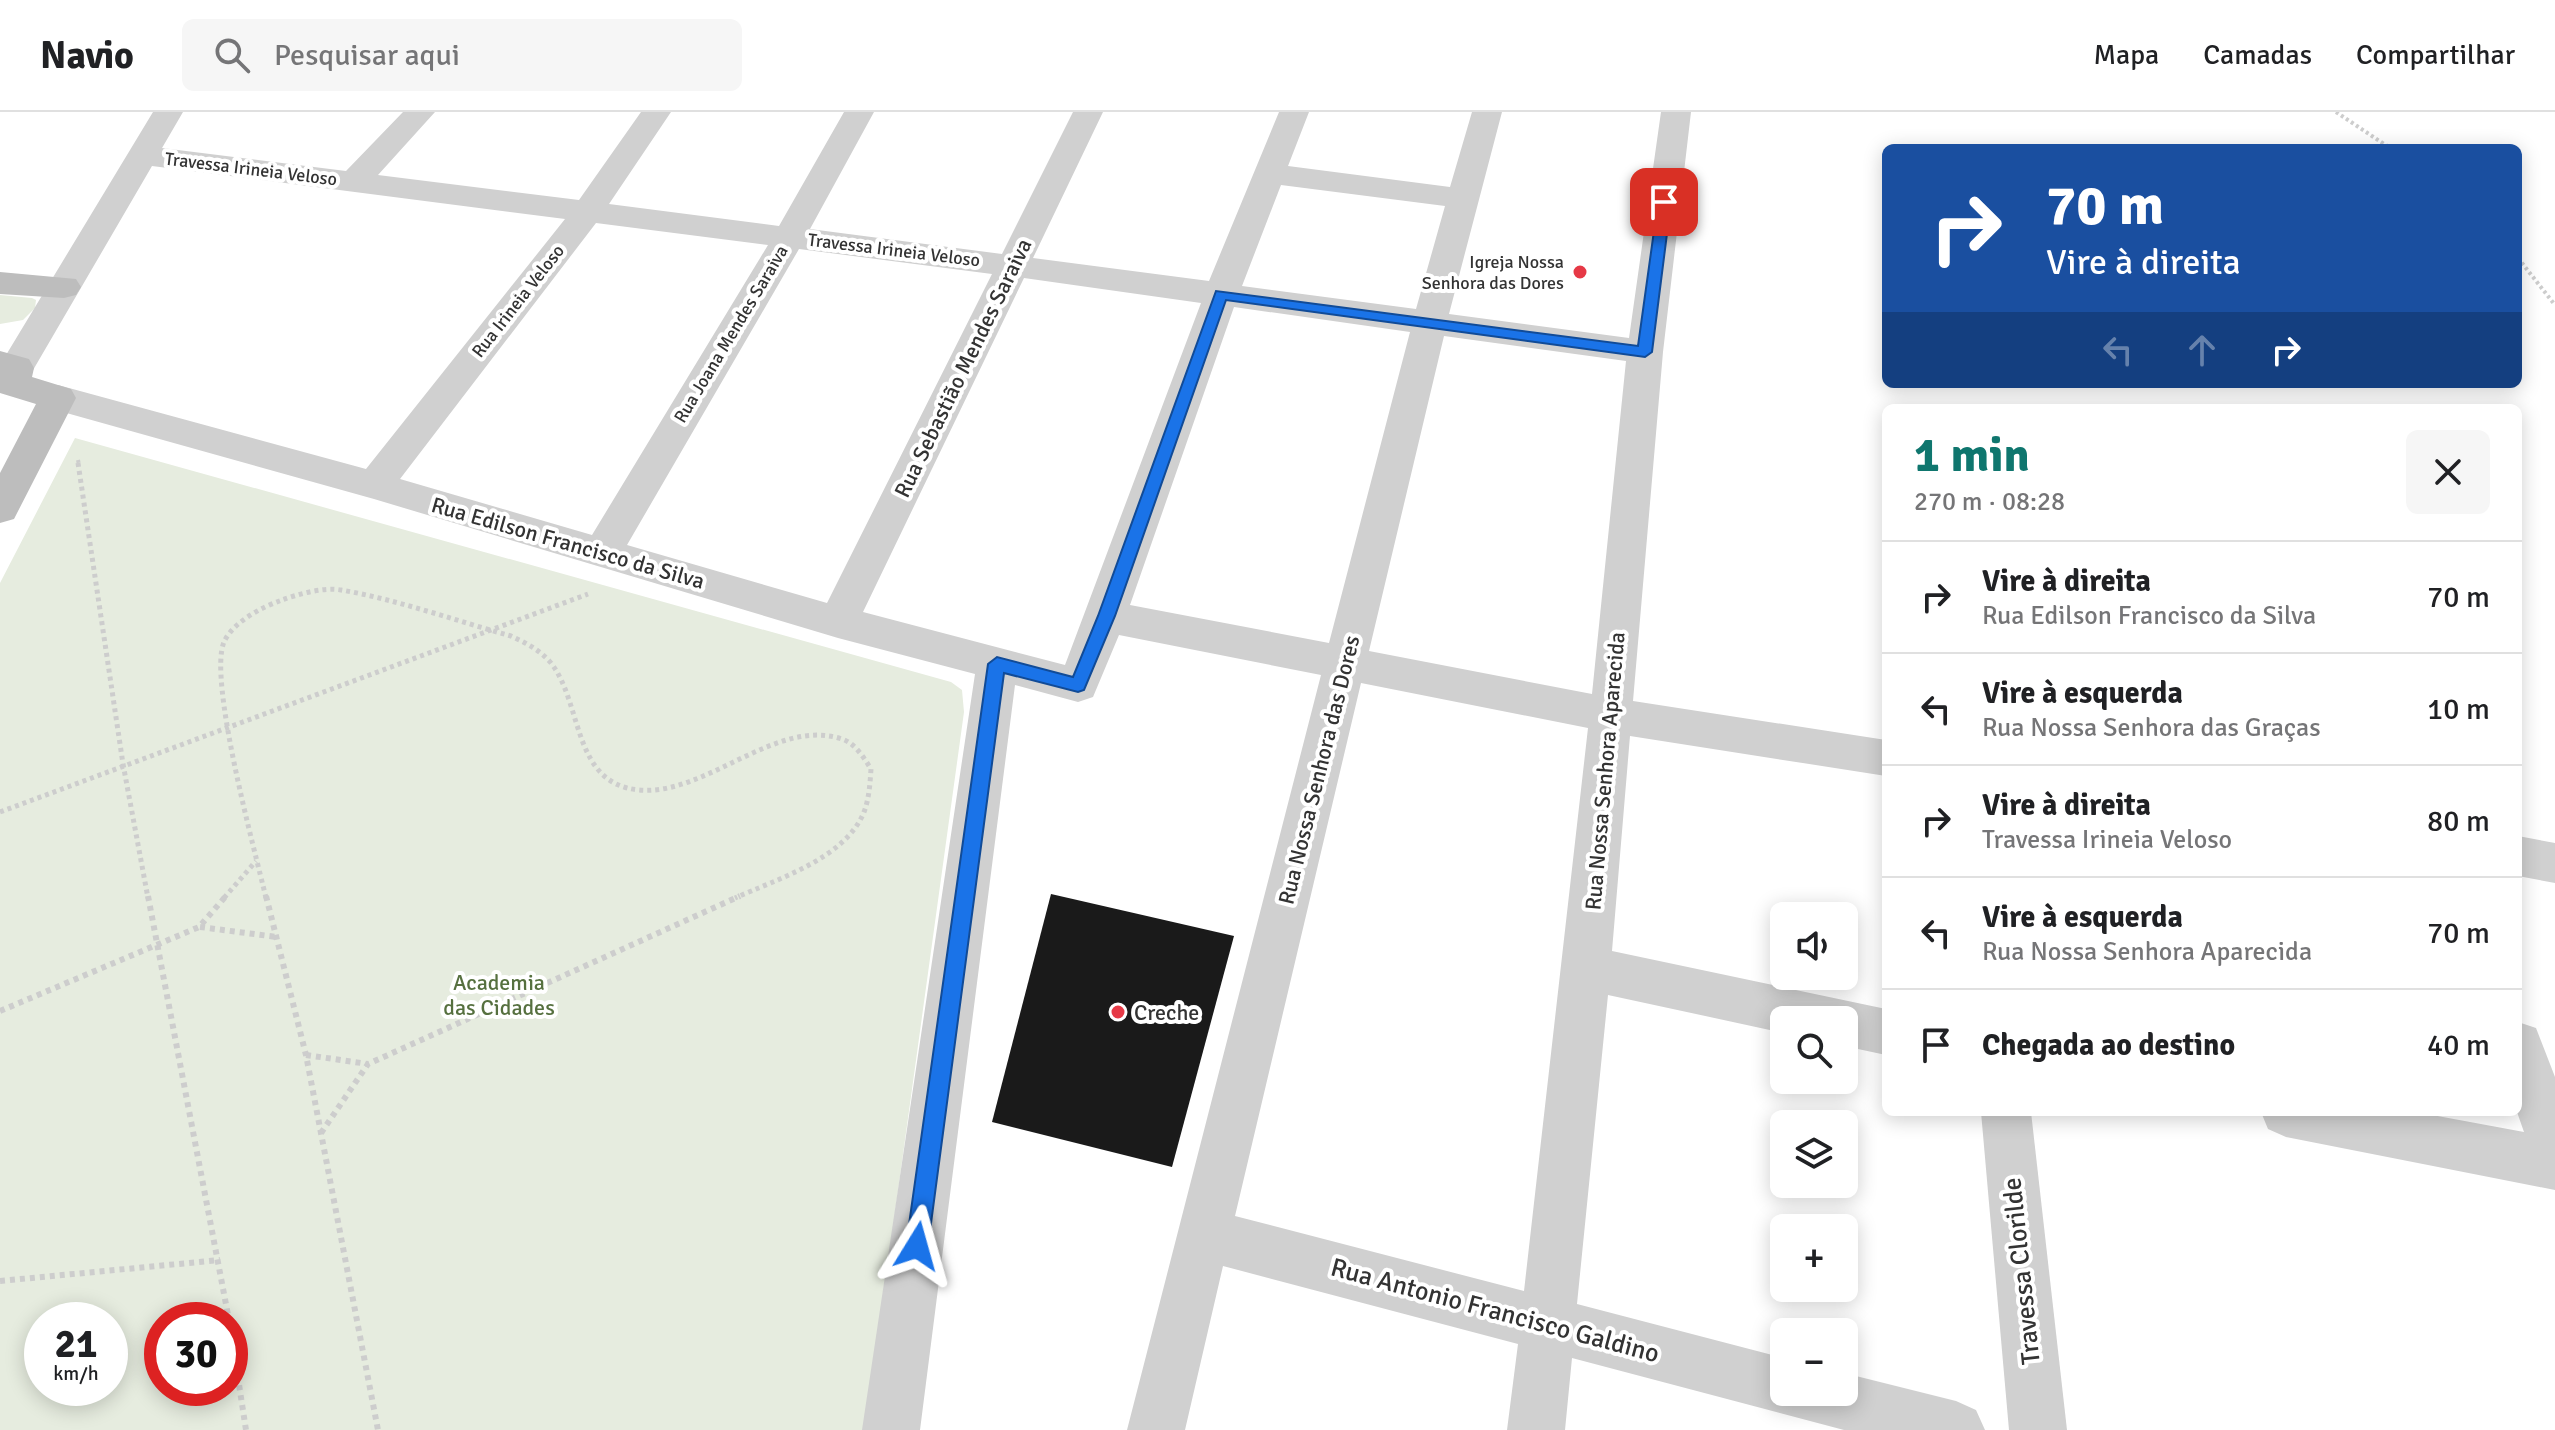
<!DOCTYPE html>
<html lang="pt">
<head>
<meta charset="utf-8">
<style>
	:root { --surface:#fff; --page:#f6f6f6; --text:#202124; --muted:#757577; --line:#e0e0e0; --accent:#0f766e }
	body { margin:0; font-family:Signika,sans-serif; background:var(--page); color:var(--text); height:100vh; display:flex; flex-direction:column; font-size:30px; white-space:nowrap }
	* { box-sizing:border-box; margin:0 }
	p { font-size:26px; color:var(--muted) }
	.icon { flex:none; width:44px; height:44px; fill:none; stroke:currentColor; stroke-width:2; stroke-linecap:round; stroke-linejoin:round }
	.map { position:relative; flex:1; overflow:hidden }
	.panel { position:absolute; left:1882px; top:292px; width:640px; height:712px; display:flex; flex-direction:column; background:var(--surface); border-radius:12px; box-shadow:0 4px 20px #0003 }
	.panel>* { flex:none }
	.guide { position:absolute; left:1882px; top:32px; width:640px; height:244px; border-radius:12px; box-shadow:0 4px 20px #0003; background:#1a4fa0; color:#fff; overflow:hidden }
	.controls { position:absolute; left:1770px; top:790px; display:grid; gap:16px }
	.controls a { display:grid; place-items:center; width:88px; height:88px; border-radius:12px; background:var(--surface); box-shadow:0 4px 20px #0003; font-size:40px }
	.speed { position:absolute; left:24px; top:1190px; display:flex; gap:16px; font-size:40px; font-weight:700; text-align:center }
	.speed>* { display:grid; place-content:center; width:104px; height:104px; border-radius:50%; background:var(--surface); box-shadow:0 4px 20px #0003; line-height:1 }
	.speed small { font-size:20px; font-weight:400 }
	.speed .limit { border:12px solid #d22; background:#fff; color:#111 }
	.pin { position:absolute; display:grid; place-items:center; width:68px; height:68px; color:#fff; margin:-34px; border-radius:16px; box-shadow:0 4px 12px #0006 }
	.me { position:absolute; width:88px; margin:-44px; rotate:8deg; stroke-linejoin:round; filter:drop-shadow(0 0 6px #0008) }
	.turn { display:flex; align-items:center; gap:28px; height:168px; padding:0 32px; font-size:36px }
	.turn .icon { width:104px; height:104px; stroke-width:2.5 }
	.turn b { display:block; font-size:56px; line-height:68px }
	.lanes { display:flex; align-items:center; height:76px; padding:0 32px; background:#0003; justify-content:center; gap:40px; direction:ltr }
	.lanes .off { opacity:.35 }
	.round { display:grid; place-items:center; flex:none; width:84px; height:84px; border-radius:12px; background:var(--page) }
	.headline { display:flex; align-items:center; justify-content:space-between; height:136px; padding:0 32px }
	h1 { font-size:48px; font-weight:800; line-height:60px; color:var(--accent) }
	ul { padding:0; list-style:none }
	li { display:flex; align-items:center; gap:24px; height:112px; padding:0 32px; border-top:2px solid var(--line) }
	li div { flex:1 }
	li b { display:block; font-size:30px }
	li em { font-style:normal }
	header { display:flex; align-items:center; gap:48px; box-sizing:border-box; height:112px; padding:0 40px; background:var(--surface); border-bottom:2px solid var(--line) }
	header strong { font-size:38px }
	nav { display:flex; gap:44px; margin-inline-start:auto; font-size:28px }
	.search { width:560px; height:72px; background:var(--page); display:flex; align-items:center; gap:20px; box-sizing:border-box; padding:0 28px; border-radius:12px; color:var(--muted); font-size:30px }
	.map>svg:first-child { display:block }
	.green { fill:#e6ecdf; fill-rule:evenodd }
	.building { fill:#1a1a1a }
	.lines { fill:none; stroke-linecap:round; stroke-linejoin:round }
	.path-far2 { stroke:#cdcdcd; stroke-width:4; stroke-dasharray:3 3; stroke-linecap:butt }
	.path-far1 { stroke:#cdcdcd; stroke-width:5; stroke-dasharray:4 4; stroke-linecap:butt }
	.path { stroke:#cdcdcd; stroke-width:6; stroke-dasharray:5 5; stroke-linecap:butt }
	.street { fill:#d0d0d0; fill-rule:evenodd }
	.secondary { fill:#bdbdbd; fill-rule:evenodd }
	.route { fill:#1a73e8; stroke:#114b97; stroke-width:2 }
	.poi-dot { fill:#e63946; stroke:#fff; stroke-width:3 }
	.labels { text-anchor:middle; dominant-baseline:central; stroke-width:8; stroke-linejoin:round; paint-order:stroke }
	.far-street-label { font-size:18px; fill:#333; stroke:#fff }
	.far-poi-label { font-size:18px; fill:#333; stroke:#fff; text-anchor:end }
	.street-label { font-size:22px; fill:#333; stroke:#fff }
	.park-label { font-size:22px; fill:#56703f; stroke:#fff }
	.poi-label { font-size:22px; fill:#333; stroke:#fff; text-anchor:start }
	.near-street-label { font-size:26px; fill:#333; stroke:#fff }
</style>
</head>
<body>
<header>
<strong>Navio</strong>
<div class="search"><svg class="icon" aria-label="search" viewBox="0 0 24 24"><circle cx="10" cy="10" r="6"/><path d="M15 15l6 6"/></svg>Pesquisar aqui</div>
<nav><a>Mapa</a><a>Camadas</a><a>Compartilhar</a></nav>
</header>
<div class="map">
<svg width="2555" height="1318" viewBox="0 0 2555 1318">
	<rect width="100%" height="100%" fill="#fff"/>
	<g class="green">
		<path d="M0,183L32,186L36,188L35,196L23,208L0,212Z"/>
		<path d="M75,326L951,570L962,578L964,600L865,1318H0V471ZM42,1208H110V1276H42ZM162,1208H230V1276H162Z"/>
	</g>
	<path class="building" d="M1051,782L1234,824L1172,1055L992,1010Z"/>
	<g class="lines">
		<g class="path-far2">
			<path d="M2336,0L2390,36"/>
			<path d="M2518,146L2555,193"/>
			<path d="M78,348L79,353"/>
		</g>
		<g class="path-far1">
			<path d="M78,351L123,652L148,786"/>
			<path d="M0,700L588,482"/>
			<path d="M224,786L256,749"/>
			<path d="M266,786C255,739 208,568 224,530C233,510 262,495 282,488C299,482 323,475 341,478C395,487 457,509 511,524C526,531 540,538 551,551C583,592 572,672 639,678C706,684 776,605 842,627C855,631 864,646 871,657C870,672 869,687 864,700C845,747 777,767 735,786"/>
		</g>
		<g class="path">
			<path d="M148,784L229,1208"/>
			<path d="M266,784L306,943L378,1318"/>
			<path d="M200,815L277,825"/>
			<path d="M0,899L199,815L226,784"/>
			<path d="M306,943L368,952"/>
			<path d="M321,1021L368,952L740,784"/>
			<path d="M0,1169L220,1148"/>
			<path d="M230,1214L246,1318"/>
		</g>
		<g class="street">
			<path d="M153,0H183L162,36L346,59L403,0H435L378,63L579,88L641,0H671L609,92L779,114L844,0H874L810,117L1002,142L1073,0H1103L1033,146L1209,169L1279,0H1309L1288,54L1450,75L1472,0H1502L1449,202L1629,226L1661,0H1691L1663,240L1633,589L1886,628V664L1630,624L1612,839L1886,897V943L1844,934V908H1784V921L1608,883L1577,1192L1784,1246V1280H1844V1261L1956,1289L1976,1298L1985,1318H1844L1572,1246L1565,1318H1507L1518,1232L1223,1154L1185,1318H1127L1321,563L1119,523L1093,585L1078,590L1015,573L920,1318H862L975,562L838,526L374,387L45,295L40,286L45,277L58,273L366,357L565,107L152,54L29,265L16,268L3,265L0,253ZM1281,73L1445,94L1416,197L1242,174ZM596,111L768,133L592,423L400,367ZM799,137L992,162L827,491L627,433ZM1024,166L1201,191L1065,553L863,500ZM1234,195L1410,220L1329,531L1130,493ZM1444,224L1626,249L1592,582L1369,539ZM1361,571L1588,616L1524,1179L1235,1104Z"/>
			<path d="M2518,724L2555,731V771L2518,764Z"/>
			<path d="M2518,910L2536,916L2555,965V1078L2286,1025L2268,1017L2261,1000H2416L2524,1020L2517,1000Z"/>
			<path d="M1981,1000H2031L2067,1318H2009Z"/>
		</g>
		<g class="secondary">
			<path d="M0,160L76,167L81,175L76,183L64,186L0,182Z"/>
			<path d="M0,239L29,247L34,256L32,265L71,277L76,286L14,407L0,411V361L36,292L0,281Z"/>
		</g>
	</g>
	<path class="route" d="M1664,86L1671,90L1652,240L1645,245L1226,188L1115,504L1084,578L1078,580L1004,561L928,1134L924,1142L917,1145L909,1142L906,1134L988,552L997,545L1073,565L1098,504L1216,179L1638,234L1658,90Z"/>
	<g class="poi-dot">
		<circle cx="1580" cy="160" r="8"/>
		<circle cx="1118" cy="900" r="8"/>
	</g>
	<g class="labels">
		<g class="far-street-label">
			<text transform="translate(251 57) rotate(7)">Travessa Irineia Veloso</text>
			<text transform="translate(894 138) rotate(7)">Travessa Irineia Veloso</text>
			<text transform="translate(518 189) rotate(-52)">Rua Irineia Veloso</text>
			<text transform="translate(731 222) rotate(-59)">Rua Joana Mendes Saraiva</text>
		</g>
		<g class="far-poi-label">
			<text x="1564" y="150">Igreja Nossa<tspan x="1564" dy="21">Senhora das Dores</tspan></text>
		</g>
		<g class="street-label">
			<text transform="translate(963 256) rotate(-64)">Rua Sebastião Mendes Saraiva</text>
			<text transform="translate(568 431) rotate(16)">Rua Edilson Francisco da Silva</text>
			<text transform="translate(1319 658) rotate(-76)">Rua Nossa Senhora das Dores</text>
			<text transform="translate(1605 659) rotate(-85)">Rua Nossa Senhora Aparecida</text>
		</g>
		<g class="park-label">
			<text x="499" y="870">Academia<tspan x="499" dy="25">das Cidades</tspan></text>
		</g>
		<g class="poi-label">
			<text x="1134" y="900">Creche</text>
		</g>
		<g class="near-street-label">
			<text transform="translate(2022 1159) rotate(-96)">Travessa Clorilde</text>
			<text transform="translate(1495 1199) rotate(15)">Rua Antonio Francisco Galdino</text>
		</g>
	</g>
</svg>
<div class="controls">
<a><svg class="icon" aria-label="sound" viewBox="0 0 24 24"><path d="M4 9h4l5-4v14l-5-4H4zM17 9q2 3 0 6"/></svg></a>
<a><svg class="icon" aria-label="search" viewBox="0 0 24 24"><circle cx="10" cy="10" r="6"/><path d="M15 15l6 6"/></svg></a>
<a><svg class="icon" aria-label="layers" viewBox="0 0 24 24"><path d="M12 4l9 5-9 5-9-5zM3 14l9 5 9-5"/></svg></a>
<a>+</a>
<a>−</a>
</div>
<div class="speed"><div>21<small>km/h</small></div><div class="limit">30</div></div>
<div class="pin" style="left:1664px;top:90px;background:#d93025"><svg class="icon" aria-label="arrive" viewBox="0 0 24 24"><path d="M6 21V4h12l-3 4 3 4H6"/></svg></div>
<svg class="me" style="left:917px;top:1134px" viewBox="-20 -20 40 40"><path d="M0-17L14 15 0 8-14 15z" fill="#1a73e8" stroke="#fff" stroke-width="4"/></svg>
<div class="guide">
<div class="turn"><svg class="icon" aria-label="right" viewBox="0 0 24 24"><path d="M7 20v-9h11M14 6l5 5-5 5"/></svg><div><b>70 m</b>Vire à direita</div></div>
<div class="lanes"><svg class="icon off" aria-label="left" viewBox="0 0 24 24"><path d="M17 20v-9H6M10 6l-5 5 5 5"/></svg><svg class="icon off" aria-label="ahead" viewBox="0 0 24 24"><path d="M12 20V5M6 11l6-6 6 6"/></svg><svg class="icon" aria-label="right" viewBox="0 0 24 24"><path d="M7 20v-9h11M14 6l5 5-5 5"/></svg></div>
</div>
<section class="panel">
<div class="headline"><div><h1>1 min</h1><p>270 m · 08:28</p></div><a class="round"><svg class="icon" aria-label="close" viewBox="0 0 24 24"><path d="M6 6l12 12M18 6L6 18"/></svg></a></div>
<ul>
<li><svg class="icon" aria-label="right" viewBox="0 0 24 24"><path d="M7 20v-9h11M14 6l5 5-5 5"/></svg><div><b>Vire à direita</b><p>Rua Edilson Francisco da Silva</p></div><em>70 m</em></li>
<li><svg class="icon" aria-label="left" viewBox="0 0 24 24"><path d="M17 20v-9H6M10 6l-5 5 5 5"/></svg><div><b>Vire à esquerda</b><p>Rua Nossa Senhora das Graças</p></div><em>10 m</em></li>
<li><svg class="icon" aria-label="right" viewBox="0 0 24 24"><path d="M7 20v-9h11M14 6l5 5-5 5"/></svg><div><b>Vire à direita</b><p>Travessa Irineia Veloso</p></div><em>80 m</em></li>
<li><svg class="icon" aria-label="left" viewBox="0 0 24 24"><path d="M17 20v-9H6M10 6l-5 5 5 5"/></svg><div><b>Vire à esquerda</b><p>Rua Nossa Senhora Aparecida</p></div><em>70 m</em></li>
<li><svg class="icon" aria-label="arrive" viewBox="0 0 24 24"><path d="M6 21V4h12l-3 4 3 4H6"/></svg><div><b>Chegada ao destino</b></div><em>40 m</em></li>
</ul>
</section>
</div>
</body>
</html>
